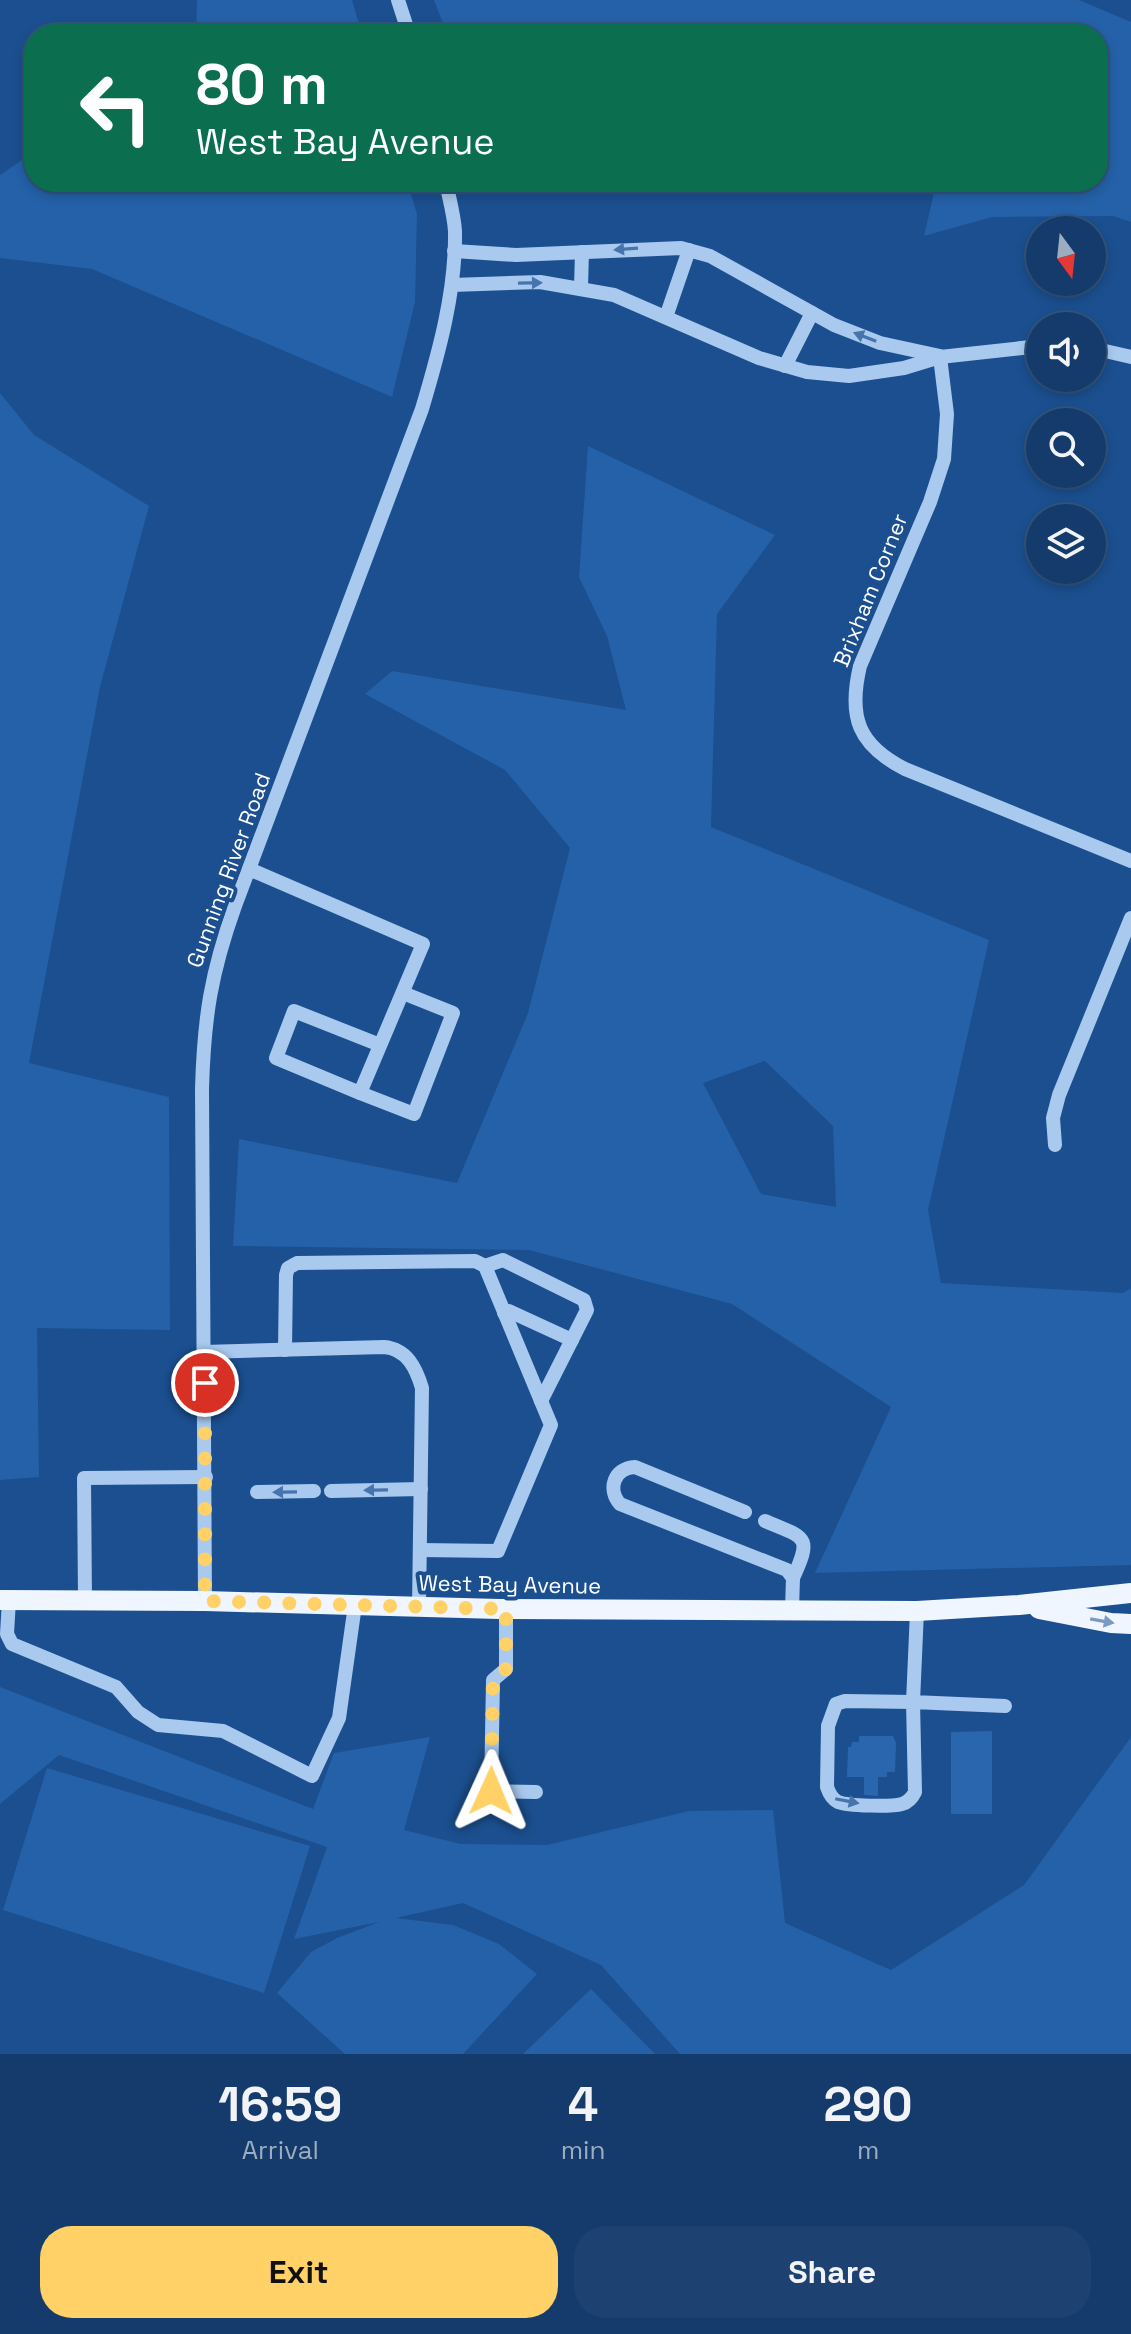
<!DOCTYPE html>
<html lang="en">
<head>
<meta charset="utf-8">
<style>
	:root { --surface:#143b6b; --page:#1d4271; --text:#f1f3f6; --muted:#9dadc1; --line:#33557e; --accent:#ffd166 }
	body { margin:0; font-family:"Space Grotesk",sans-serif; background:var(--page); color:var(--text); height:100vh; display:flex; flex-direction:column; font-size:30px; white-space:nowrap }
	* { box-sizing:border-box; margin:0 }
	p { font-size:26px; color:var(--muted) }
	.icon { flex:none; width:44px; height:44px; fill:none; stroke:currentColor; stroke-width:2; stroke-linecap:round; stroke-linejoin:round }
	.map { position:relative; height:2054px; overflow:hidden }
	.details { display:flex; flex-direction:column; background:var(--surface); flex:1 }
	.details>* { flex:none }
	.hud { position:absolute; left:24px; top:24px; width:1084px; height:168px; border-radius:32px; box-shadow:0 4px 12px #0003,0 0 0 2px var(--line); background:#0b6e4f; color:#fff; overflow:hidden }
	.needle { width:52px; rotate:165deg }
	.controls { position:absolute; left:1026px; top:216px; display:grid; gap:16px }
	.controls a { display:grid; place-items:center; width:80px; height:80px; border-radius:50%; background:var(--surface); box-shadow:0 4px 12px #0003,0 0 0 2px var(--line); font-size:40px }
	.pin { position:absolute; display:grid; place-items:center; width:68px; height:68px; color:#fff; margin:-34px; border:4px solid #fff; border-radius:50%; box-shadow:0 2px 8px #0007 }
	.me { position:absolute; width:88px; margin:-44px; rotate:1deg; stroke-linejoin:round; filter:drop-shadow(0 0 6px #0008) }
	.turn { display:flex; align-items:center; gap:28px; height:168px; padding:0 40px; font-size:36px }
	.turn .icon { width:104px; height:104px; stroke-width:2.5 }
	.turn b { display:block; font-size:56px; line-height:68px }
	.eta { display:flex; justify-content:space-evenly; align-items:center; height:136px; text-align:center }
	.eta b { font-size:48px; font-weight:600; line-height:56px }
	.button { display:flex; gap:16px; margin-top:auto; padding:16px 40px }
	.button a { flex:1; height:92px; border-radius:32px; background:var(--accent); color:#111; font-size:32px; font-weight:600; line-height:92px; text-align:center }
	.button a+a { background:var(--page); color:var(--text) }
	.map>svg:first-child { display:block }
	.green { fill:#2461a8; fill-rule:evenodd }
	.building { fill:#2a66ad }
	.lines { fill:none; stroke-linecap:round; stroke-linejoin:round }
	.minor { stroke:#a9c9ee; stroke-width:14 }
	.major { stroke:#f0f6ff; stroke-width:20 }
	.oneway { fill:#4674ac }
	.oneway2 { fill:#7b9ac1 }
	.route { stroke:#ffd166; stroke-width:14; stroke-dasharray:0 25.2 }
	.labels { text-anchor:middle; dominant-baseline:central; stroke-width:8; stroke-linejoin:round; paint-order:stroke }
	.street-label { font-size:22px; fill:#fff; stroke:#1b4f8f }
</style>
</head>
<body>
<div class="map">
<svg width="1131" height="2054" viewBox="0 0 1131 2054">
	<rect width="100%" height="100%" fill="#1b4f8f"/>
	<g class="green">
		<path d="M197,0H352L362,34H196Z"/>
		<path d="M434,0H1079L1131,22V222L1113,216L992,217L924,236L936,184L932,182H1098V34H447Z"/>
		<path d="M34,152V182H105L123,192L140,182H407L417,214L415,302L392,397L92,269L0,258V175Z"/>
		<path d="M0,393L34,435L149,506L100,687L29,1063L169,1097L170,1330L37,1328L39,1477L0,1480Z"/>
		<path d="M588,446L775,535L717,614L711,827L989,940L928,1210L941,1283L1123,1293L1131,1288V1565L815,1573L891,1407L732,1304L529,1250L233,1246L239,1139L457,1183L528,1013L570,848L505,770L365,694L392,671L626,710L607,636L579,577ZM765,1061L833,1126L836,1207L761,1194L703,1083Z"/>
		<path d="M0,1687L313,1809L334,1753L430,1737L404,1830L461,1844L547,1845L689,1811L773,1810L785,1923L891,1970L1024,1885L1131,1737V2054H680L601,1965L463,1903L396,1918L453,1925L499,1944L537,1974L463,2054H345L277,1993L311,1952L337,1938L379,1922L294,1939L327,1847L59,1755L0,1804Z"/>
		<path d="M47,1768L310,1846L264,1993L3,1910Z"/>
		<path d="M591,1989L655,2054H523Z"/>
	</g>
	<g class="building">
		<path d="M992,1731V1814H951V1732Z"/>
		<path d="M859,1736H893L896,1743L895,1772H887V1777H878V1796L864,1795V1777H847L848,1747H851L852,1742H859Z"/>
	</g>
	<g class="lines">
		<g class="minor">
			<path d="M398,0L409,34"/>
			<path d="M454,251L516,255L681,248L710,256L834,325L880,343L940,356"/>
			<path d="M452,285L540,282L614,295L759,358L807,372L849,376L904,368L940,357L1040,346"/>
			<path d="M581,287L582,252"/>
			<path d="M666,317L689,250"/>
			<path d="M1092,348L1131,357"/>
			<path d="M940,357L947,414L944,459L930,502L860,666C848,717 858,745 905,769L1131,861"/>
			<path d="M785,366L812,313"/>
			<path d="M249,869L423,944L360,1093L276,1058L294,1011L380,1045"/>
			<path d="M360,1093L414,1114L453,1013L403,993"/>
			<path d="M1055,1145L1053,1118L1059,1095L1131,918"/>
			<path d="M485,1266L503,1260L584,1300L587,1310L541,1401"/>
			<path d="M504,1313L509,1311L572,1340"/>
			<path d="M285,1350L286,1275L288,1268L297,1263L475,1261L485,1266L551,1425L498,1551L420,1550"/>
			<path d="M204,1352L384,1347C407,1349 416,1368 422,1388L419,1607"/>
			<path d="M331,1491L421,1489"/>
			<path d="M257,1492L314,1491"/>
			<path d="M745,1512L635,1467C614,1468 607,1489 620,1504L787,1570L793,1578L792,1610"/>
			<path d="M765,1521C805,1538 813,1535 793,1578"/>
			<path d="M9,1600L7,1634L12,1644L116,1687L138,1712L158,1725L223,1731L312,1776L339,1718L355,1605"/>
			<path d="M85,1600L84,1478L206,1477"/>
			<path d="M205,1601L202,1089C204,1017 211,973 235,906L422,409C439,352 456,291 455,231C454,215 449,198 446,182"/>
			<path d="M506,1609V1669L493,1680L491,1791L536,1792"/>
			<path d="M917,1611L913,1702L845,1701L836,1704L828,1726L827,1787C829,1793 832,1799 838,1802C848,1806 891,1807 902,1804C909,1802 912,1798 915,1792L913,1702L1005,1706"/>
		</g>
		<g class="major">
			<path d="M0,1600L205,1601L499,1609L917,1611L1019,1605L1131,1593"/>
			<path d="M1039,1609L1111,1623L1131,1624"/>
		</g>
	</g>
	<defs><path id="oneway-solid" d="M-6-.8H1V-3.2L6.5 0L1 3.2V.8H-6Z" transform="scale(2)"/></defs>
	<g class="oneway">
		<use href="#oneway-solid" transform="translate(626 249) rotate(176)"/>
		<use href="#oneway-solid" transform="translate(530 283) rotate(-1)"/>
		<use href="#oneway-solid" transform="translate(865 337) rotate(-159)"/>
		<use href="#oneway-solid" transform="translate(376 1490) rotate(179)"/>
		<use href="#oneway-solid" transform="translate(285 1492) rotate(179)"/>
		<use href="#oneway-solid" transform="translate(847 1801) rotate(11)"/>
	</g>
	<use class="oneway2" href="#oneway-solid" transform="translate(1102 1621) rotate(10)"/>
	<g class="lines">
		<path class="route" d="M205,1383V1601L506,1609V1669L493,1680L491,1791"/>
	</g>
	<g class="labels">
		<g class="street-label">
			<text transform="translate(870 590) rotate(-68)">Brixham Corner</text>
			<text transform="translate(228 870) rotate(-70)">Gunning River Road</text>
			<text transform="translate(510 1584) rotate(1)">West Bay Avenue</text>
		</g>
	</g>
</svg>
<div class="controls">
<a><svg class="needle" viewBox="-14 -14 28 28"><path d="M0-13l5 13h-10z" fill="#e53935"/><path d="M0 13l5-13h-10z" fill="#9dadc1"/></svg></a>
<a><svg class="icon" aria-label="sound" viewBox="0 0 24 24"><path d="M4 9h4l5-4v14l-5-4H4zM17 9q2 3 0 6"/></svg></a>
<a><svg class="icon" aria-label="search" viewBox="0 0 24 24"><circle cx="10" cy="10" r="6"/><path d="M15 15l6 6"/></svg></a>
<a><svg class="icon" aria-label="layers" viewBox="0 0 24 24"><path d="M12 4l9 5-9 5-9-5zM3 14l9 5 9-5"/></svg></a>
</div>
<div class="pin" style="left:205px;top:1383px;background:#d93025"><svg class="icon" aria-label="arrive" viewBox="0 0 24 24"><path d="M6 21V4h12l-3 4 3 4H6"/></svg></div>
<svg class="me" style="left:491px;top:1791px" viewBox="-20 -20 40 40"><path d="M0-17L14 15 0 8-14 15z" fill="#ffd166" stroke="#fff" stroke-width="4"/></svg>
<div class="hud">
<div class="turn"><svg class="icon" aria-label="left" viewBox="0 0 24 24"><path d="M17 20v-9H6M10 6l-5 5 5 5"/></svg><div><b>80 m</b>West Bay Avenue</div></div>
</div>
</div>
<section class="details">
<div class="eta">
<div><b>16:59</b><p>Arrival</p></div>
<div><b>4</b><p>min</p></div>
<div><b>290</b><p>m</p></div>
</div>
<div class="button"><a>Exit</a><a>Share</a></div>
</section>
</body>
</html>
